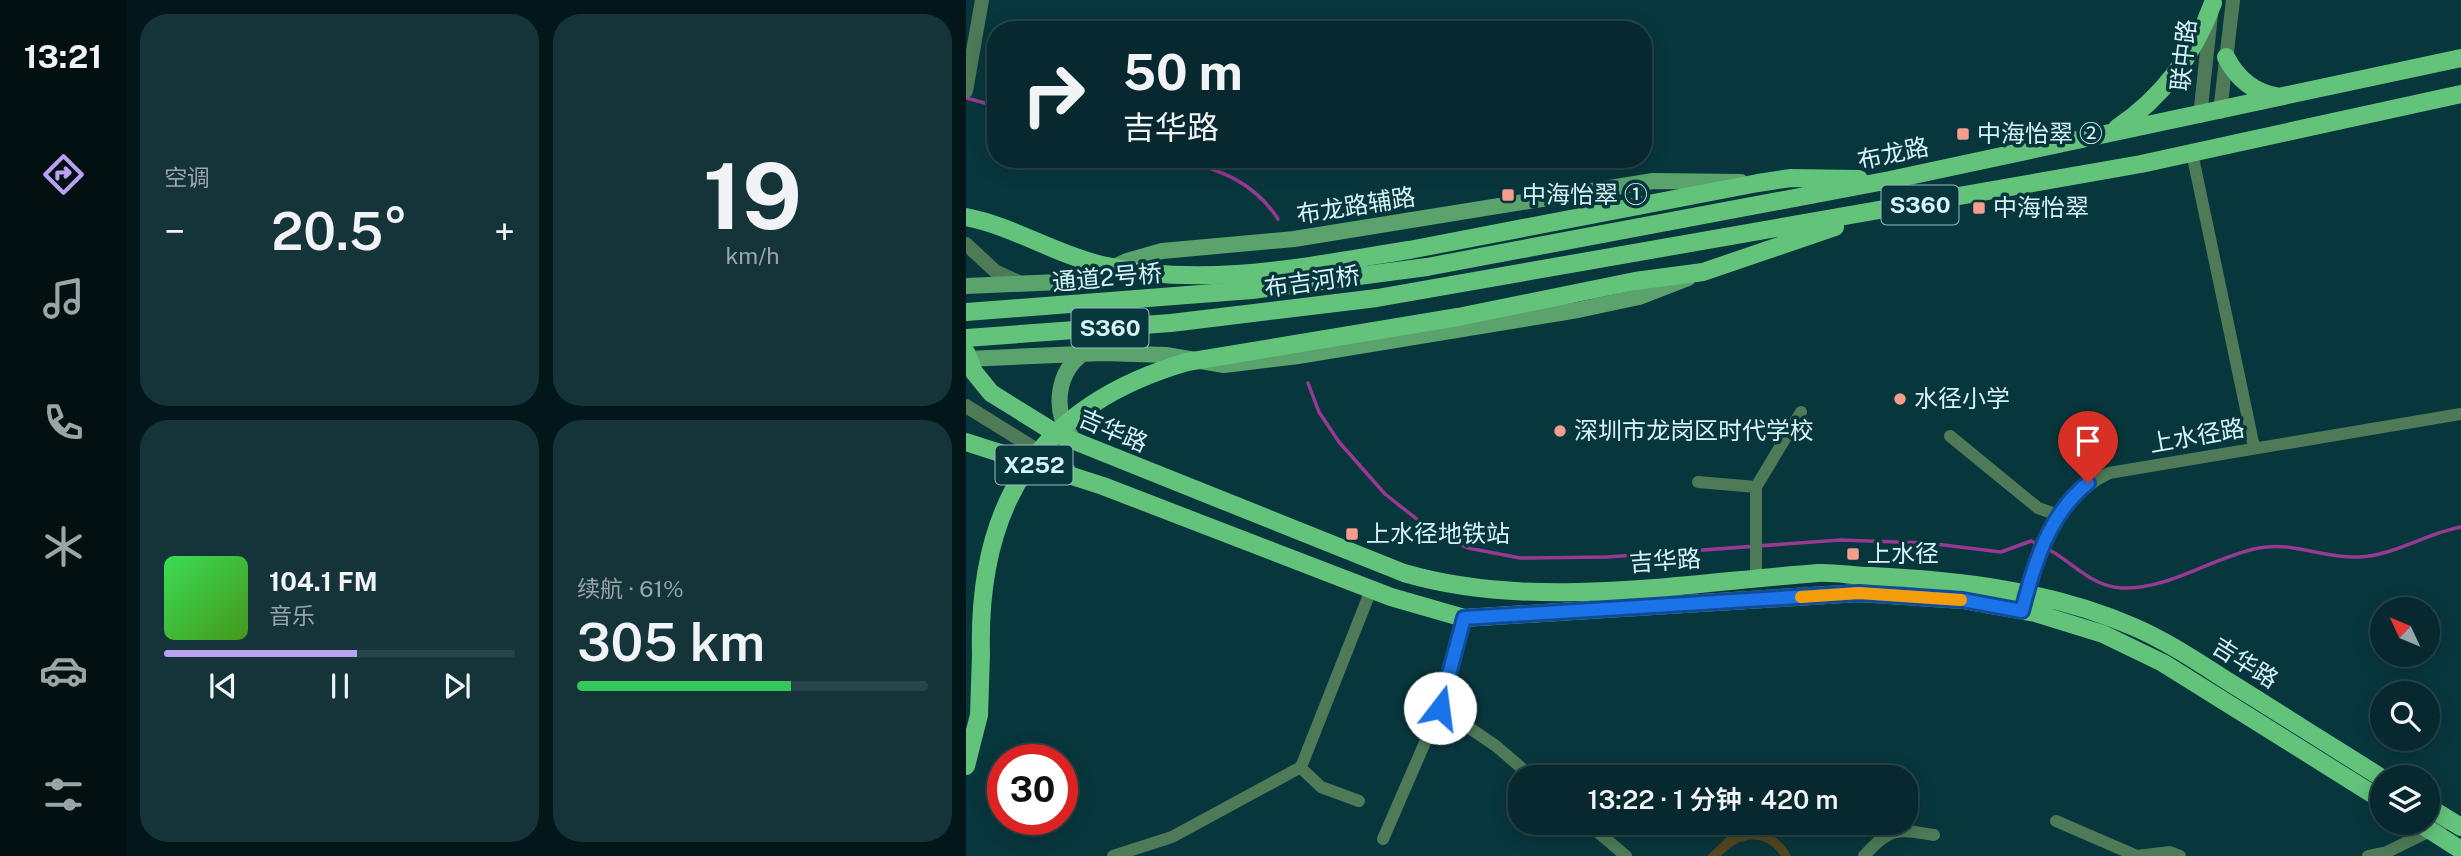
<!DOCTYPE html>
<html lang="zh">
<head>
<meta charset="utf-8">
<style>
  body { margin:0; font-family:"Public Sans","Noto Sans SC",sans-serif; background:#14343a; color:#f1f3f6; height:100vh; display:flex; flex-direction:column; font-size:26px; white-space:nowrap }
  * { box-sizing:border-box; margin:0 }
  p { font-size:23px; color:#98a6aa }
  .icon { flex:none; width:38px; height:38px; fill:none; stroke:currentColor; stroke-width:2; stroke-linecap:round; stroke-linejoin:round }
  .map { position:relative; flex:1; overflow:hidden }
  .details { display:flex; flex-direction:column; gap:14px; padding:14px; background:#031619; width:840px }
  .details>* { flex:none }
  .top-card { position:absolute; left:21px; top:21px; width:665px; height:147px; border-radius:28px; box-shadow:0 4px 18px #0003,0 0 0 2px #27444a; background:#06282e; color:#f1f3f6; overflow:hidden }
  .needle { width:46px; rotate:314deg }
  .fabs { position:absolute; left:1404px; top:597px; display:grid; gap:14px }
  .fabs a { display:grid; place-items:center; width:70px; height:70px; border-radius:50%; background:#06282e; box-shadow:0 4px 18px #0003,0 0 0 2px #27444a; font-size:35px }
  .speed { position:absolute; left:21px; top:744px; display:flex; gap:14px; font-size:35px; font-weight:700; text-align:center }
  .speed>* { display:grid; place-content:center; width:91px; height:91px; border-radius:50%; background:#06282e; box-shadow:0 4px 18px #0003,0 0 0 2px #27444a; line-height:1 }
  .speed .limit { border:10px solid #d22; background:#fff; color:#111 }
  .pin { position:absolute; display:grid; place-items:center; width:60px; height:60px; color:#fff; margin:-72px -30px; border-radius:50% 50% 50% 0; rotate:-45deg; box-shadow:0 0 7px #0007 }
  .pin .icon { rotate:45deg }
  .me { position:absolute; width:77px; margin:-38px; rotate:15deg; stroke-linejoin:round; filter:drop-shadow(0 0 5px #0008) }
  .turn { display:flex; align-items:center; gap:24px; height:147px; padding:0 21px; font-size:32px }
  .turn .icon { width:91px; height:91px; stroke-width:2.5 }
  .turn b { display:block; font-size:49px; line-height:60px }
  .big { font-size:52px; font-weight:600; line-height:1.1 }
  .details .tile { flex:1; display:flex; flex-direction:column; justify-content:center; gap:10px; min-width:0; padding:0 24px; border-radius:28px; background:#14343a }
  .details .dial { align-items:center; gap:0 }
  .dial b { font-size:91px; line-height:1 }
  .song { display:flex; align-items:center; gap:21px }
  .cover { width:84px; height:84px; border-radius:10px; background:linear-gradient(135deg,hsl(130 70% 55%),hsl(100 70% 35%)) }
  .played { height:7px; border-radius:4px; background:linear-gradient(90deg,#bca0f2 55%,#27444a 55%) }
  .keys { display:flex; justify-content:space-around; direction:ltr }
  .heat { display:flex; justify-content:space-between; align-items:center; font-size:38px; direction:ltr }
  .charge { height:10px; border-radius:5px; background:linear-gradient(90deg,#34c759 61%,#27444a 0) }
  .details .tiles { flex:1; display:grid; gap:14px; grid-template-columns:repeat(2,1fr) }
  .trip { position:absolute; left:542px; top:765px; width:410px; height:70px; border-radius:28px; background:#06282e; box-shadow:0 4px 18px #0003,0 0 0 2px #27444a; font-weight:600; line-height:70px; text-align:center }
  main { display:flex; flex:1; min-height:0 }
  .tab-bar { display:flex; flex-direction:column; width:126px; justify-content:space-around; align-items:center; background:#021012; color:#98a6aa }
  .tab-bar .icon { width:49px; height:49px }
  .tab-bar .current { color:#bca0f2 }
  .tab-bar b { font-size:32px; color:#f1f3f6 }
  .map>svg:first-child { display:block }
</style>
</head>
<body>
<main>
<nav class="tab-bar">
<b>13:21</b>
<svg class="icon current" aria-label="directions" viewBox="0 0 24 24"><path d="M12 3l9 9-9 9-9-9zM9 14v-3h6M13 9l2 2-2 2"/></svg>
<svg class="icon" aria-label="music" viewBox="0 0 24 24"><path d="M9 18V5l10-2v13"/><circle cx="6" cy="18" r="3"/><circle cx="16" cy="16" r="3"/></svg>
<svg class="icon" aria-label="phone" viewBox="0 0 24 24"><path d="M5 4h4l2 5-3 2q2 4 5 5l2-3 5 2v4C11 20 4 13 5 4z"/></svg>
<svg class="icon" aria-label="climate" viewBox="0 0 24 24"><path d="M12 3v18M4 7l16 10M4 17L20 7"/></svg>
<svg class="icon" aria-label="car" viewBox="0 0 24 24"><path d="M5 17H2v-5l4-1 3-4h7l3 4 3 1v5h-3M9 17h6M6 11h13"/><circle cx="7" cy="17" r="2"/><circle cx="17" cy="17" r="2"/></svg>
<svg class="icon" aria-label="filters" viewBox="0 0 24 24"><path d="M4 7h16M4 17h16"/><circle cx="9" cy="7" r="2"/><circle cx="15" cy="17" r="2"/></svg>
</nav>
<section class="details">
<div class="tiles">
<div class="tile"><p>空调</p>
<div class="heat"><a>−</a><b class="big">20.5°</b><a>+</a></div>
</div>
<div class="tile dial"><b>19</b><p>km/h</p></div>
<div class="tile">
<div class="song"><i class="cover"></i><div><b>104.1 FM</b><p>音乐</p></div></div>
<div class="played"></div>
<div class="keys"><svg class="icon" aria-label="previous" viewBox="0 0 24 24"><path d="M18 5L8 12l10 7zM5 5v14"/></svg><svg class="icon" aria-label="pause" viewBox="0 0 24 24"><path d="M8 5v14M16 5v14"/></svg><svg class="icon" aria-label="next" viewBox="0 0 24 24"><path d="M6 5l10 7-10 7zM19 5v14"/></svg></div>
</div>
<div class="tile"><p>续航 · 61%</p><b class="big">305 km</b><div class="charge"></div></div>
</div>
</section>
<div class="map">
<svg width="1495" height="856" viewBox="0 0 1495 856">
  <rect width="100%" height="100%" fill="#08363d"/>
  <path fill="#54461e" d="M781,829C801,830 816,838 825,856H815C798,831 772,837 755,856H741L762,836Z"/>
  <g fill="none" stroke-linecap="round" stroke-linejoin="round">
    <path stroke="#973a91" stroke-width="3.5" d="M0,98L30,106
      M215,159C256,171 288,182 312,219
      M342,383L353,412L373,442L419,494L471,535L502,548L554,558L641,557L874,540L961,543L1035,552L1065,541L1073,545
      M1080,548C1106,561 1124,586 1155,588C1203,590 1246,557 1293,548C1327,541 1358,559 1393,557C1427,556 1461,533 1495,527"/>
    <path stroke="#4e7a57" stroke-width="12" d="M1226,153L1288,447
      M984,436L1072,508L1092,515
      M732,482L790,487
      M790,579V487L835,412
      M1058,602C1072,547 1090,499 1143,473L1495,414
      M474,708L530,746L566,777
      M334,767L355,787L393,801
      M1090,821L1171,856L1204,852L1214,856
      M620,822L660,856
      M417,839L474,708L498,618
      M147,856L206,837L335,767L405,590
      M898,856C924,827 931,829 968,835
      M1402,856L1421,852L1484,821"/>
    <path stroke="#4e7a57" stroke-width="14" d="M0,91L16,0
      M1254,112L1267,0
      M1234,116L1245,15
      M0,244L29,271L55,283
      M0,406L103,470"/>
    <path stroke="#5ba36c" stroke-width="16" d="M0,286L118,281L161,261L196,251L328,239L687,181L775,182
      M0,359L137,353L200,355L258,365L332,356L612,310L673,297L722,278
      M105,436C86,410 91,371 118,353"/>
    <path stroke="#63c37b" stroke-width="18" d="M1260,57C1271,79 1289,93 1313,97
      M1151,128C1197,97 1228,55 1247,3
      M443,250L792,183L825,178L893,179
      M0,312L286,290L461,267L924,180L1495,58
      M492,317L669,281L737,272L869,227
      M0,338L205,323L411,298L1175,164L1495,94
      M0,352L8,372L25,393L91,434L438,573C567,611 719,583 852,573C869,572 888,576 905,576C994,580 1085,591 1168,627C1203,642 1236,665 1268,685C1317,716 1367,747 1416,778
      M0,442L137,486L425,597L498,618L893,593L997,600L1069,613L1137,634L1197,663L1416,800
      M0,766L13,715L15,654
      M1461,806L1495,827
      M1451,822L1495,850"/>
    <path stroke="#63c37b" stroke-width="18" d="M0,217C47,226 88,254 136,265C237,289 342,266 443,250
      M15,654C11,503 73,405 221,362L492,317"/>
  </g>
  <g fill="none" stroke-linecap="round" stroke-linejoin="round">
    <g stroke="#114b97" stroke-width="18">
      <path id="route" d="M474,708L498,618L893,593L997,600L1056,611C1068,564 1083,514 1122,483"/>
    </g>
    <use href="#route" stroke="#1a73e8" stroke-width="12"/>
    <path stroke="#f59e0b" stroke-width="12" d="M835,597L893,593L995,600"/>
  </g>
  <g fill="#f59d8e" stroke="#08363d" stroke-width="2.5">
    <rect x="990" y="127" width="14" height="14" rx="3.5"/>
    <rect x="535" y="188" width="14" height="14" rx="3.5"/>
    <rect x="1006" y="201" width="14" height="14" rx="3.5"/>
    <circle cx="934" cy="399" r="7"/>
    <circle cx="594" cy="431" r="7"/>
    <rect x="379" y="527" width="14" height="14" rx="3.5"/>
    <rect x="880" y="547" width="14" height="14" rx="3.5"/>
  </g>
  <g text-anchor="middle" stroke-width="7" stroke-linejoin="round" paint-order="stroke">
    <g fill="#08363d" stroke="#99bac0" stroke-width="2">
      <rect x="915.5" y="185.5" width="77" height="39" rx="5"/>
      <rect x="105.5" y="308.5" width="77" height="39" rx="5"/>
      <rect x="29.5" y="445.5" width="77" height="39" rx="5"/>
    </g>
    <g font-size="23" font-weight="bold" fill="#d7f3f8">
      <text x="954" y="213">S360</text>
      <text x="144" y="336">S360</text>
      <text x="68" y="473">X252</text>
    </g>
    <g font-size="24" fill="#d7f3f8" stroke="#08363d">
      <text transform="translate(1218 55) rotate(-84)" y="8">联中路</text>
      <text transform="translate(927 154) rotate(-12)" y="8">布龙路</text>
      <text transform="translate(390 206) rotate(-9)" y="8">布龙路辅路</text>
      <text transform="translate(141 278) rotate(-5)" y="8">通道2号桥</text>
      <text transform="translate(346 282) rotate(-8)" y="8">布吉河桥</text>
      <text transform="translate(147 431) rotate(23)" y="8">吉华路</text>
      <text transform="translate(1231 436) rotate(-10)" y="8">上水径路</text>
      <text transform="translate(699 561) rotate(-4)" y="8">吉华路</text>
      <text transform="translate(1279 663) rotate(32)" y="8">吉华路</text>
    </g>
    <g font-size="24" fill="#d7f3f8" stroke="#08363d" text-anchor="start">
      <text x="1011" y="142">中海怡翠 ②</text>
      <text x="556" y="203">中海怡翠 ①</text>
      <text x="1027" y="216">中海怡翠</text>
      <text x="948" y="407">水径小学</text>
      <text x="608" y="439">深圳市龙岗区时代学校</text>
      <text x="400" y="542">上水径地铁站</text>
      <text x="901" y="562">上水径</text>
    </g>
  </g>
</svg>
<div class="fabs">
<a><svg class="needle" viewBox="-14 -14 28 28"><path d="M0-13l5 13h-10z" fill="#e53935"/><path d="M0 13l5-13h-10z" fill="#98a6aa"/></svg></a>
<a><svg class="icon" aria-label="search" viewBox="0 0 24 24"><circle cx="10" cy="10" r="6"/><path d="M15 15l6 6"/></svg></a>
<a><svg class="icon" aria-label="layers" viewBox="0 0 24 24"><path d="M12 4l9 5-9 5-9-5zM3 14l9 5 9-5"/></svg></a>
</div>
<div class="speed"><div class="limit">30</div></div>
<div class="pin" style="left:1122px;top:483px;background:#d93025"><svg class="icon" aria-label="arrive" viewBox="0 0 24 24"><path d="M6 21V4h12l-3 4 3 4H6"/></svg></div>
<svg class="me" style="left:474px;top:708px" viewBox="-20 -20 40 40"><circle r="19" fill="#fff"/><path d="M0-13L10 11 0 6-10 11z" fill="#1a73e8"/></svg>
<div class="trip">13:22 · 1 分钟 · 420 m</div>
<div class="top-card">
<div class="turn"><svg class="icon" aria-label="right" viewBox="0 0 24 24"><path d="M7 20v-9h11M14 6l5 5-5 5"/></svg><div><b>50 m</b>吉华路</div></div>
</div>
</div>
</main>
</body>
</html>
